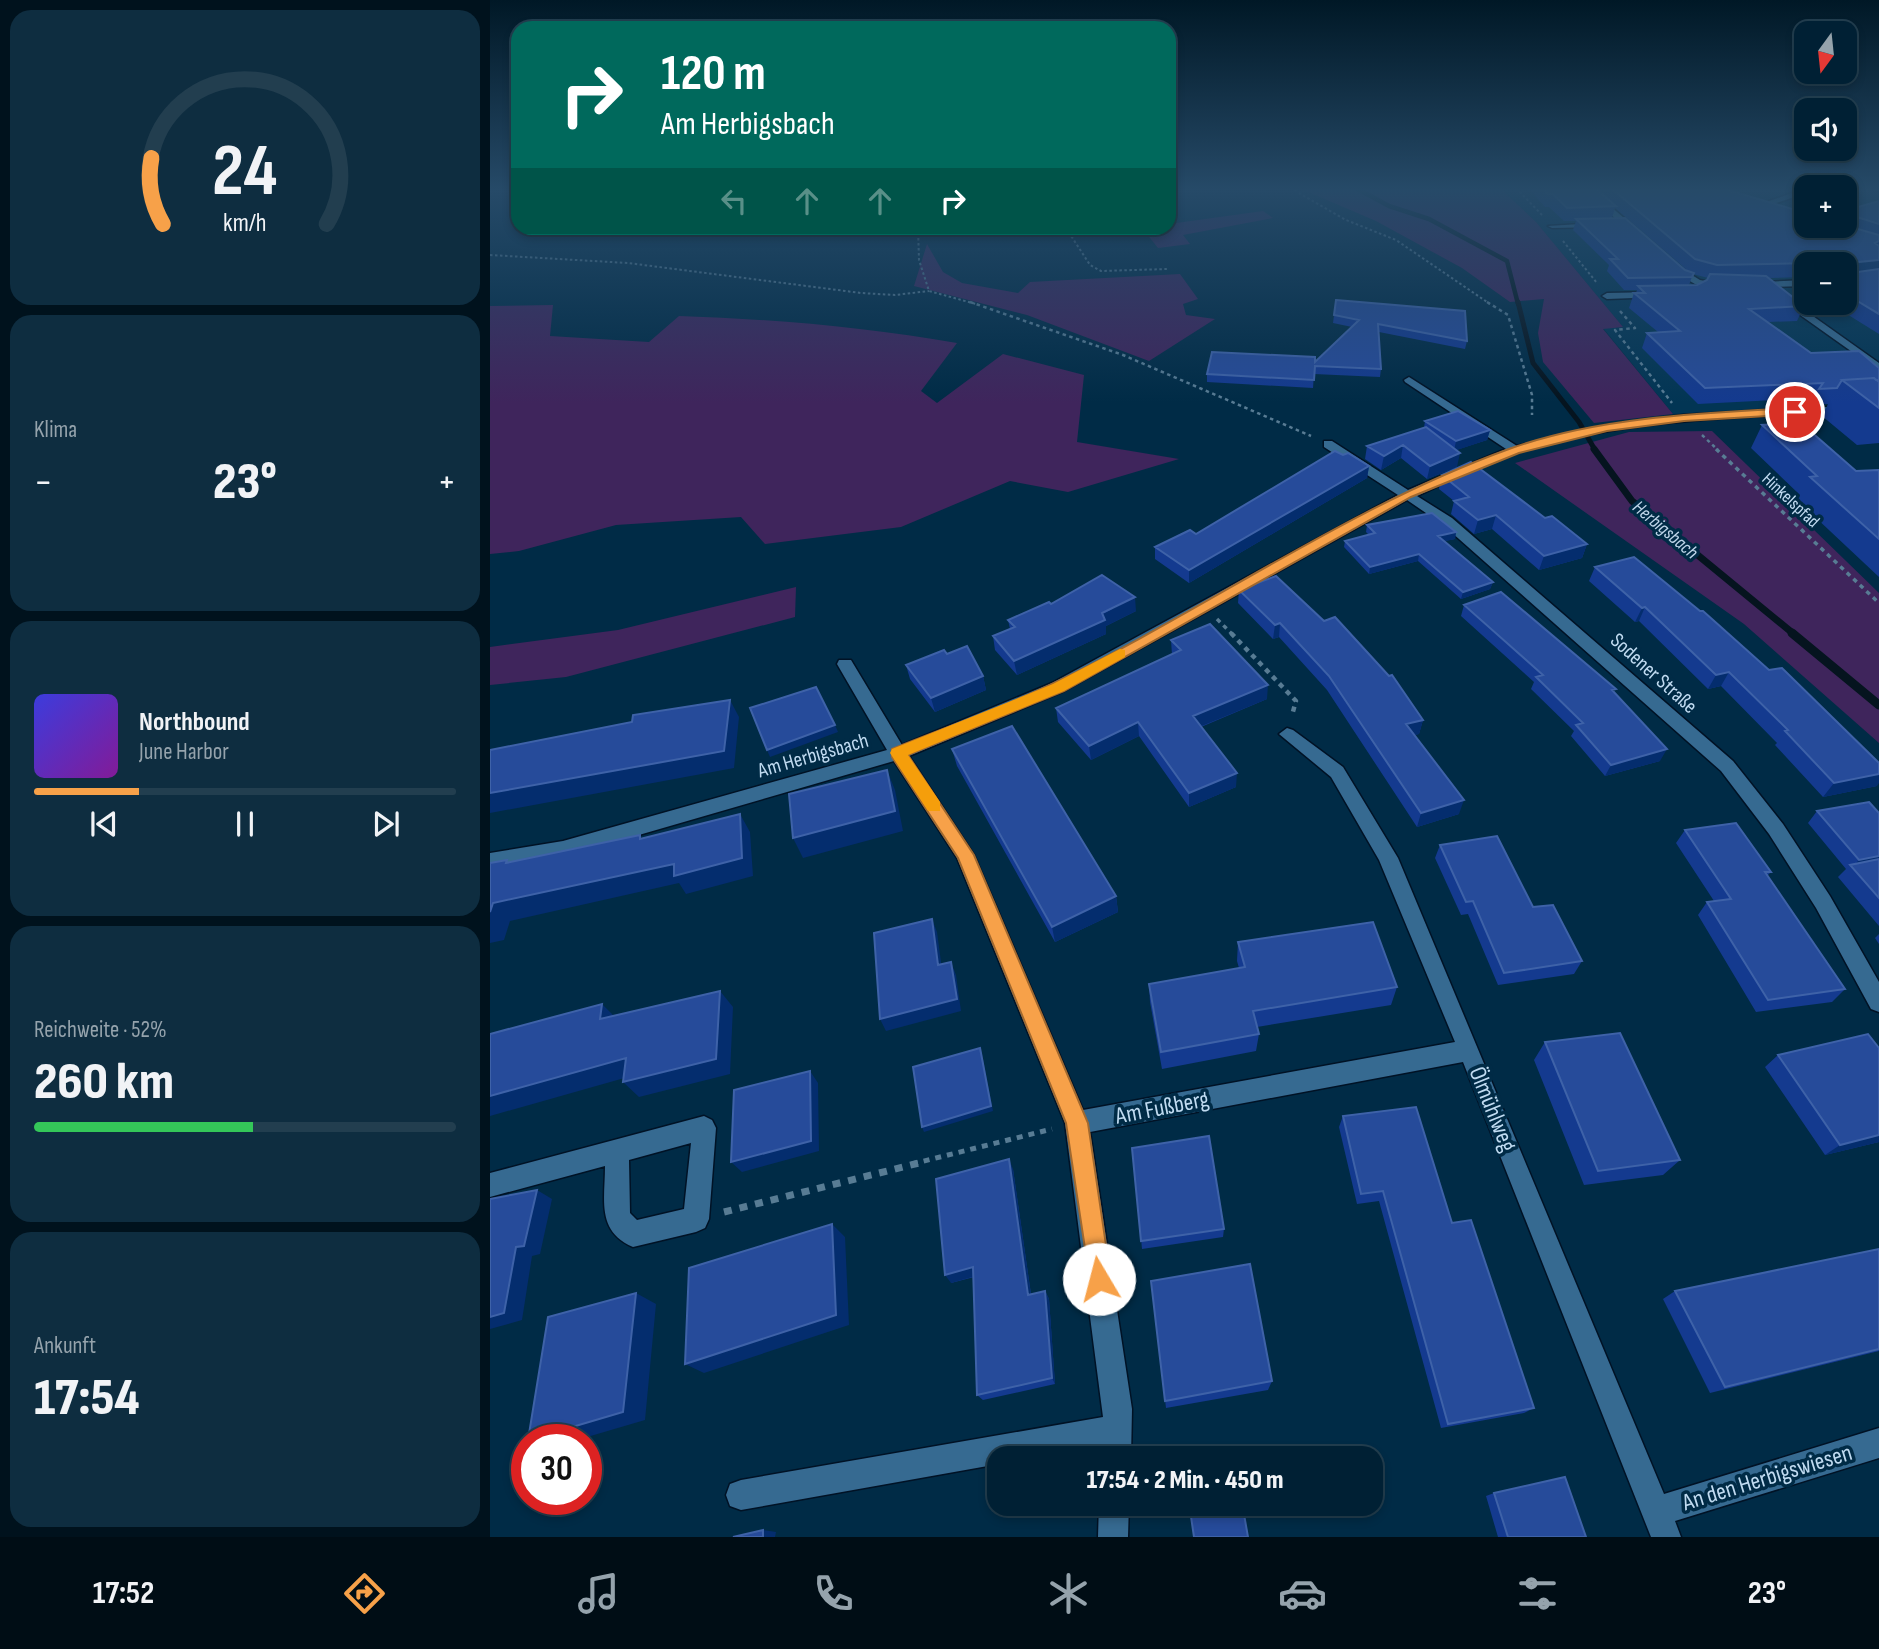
<!DOCTYPE html>
<html lang="de">
<head>
<meta charset="utf-8">
<style>
  body { margin:0; font-family:"Sofia Sans Condensed",sans-serif; background:#0e2d40; color:#f1f3f6; height:100vh; display:flex; flex-direction:column; font-size:26px; white-space:nowrap }
  * { box-sizing:border-box; margin:0 }
  p { font-size:23px; color:#95a3ac }
  .icon { flex:none; width:38px; height:38px; fill:none; stroke:currentColor; stroke-width:2; stroke-linecap:round; stroke-linejoin:round }
  .map { position:relative; flex:1; overflow:hidden }
  .details { display:flex; flex-direction:column; gap:10px; padding:10px; background:#00121d; width:490px }
  .details>* { flex:none }
  .banner { position:absolute; left:21px; top:21px; width:665px; height:214px; border-radius:21px; box-shadow:0 4px 10px #0003,0 0 0 2px #223e4f; background:#00695c; color:#fff; overflow:hidden }
  .needle { width:46px; rotate:195deg }
  .fabs { position:absolute; left:1304px; top:21px; display:grid; gap:14px }
  .fabs a { display:grid; place-items:center; width:63px; height:63px; border-radius:14px; background:#002034; box-shadow:0 4px 10px #0003,0 0 0 2px #223e4f; font-size:35px }
  .speed { position:absolute; left:21px; top:1424px; display:flex; gap:14px; font-size:35px; font-weight:700; text-align:center }
  .speed>* { display:grid; place-content:center; width:91px; height:91px; border-radius:50%; background:#002034; box-shadow:0 4px 10px #0003,0 0 0 2px #223e4f; line-height:1 }
  .speed .limit { border:10px solid #d22; background:#fff; color:#111 }
  .pin { position:absolute; display:grid; place-items:center; width:60px; height:60px; color:#fff; margin:-30px; border:4px solid #fff; border-radius:50%; box-shadow:0 2px 7px #0007 }
  .me { position:absolute; width:77px; margin:-38px; rotate:352deg; stroke-linejoin:round; filter:drop-shadow(0 0 5px #0008) }
  .turn { display:flex; align-items:center; gap:24px; height:147px; padding:0 35px; font-size:32px }
  .turn .icon { width:91px; height:91px; stroke-width:2.5 }
  .turn b { display:block; font-size:49px; line-height:60px }
  .lanes { display:flex; align-items:center; height:66px; padding:0 35px; background:#0003; justify-content:center; gap:35px; direction:ltr }
  .lanes .off { opacity:.35 }
  .big { font-size:52px; font-weight:800; line-height:1.1 }
  .details .tile { flex:1; display:flex; flex-direction:column; justify-content:center; gap:10px; min-width:0; padding:0 24px; border-radius:21px; background:#0e2d40 }
  .details .dial { align-items:center; gap:0 }
  .dial svg { height:182px; overflow:visible; fill:none; stroke:#223e4f; stroke-width:7; stroke-linecap:round; text-anchor:middle }
  .dial text { fill:#f1f3f6; stroke:none }
  .song { display:flex; align-items:center; gap:21px }
  .cover { width:84px; height:84px; border-radius:10px; background:linear-gradient(135deg,hsl(240 70% 55%),hsl(290 70% 35%)) }
  .played { height:7px; border-radius:4px; background:linear-gradient(90deg,#f7a149 25%,#223e4f 25%) }
  .keys { display:flex; justify-content:space-around; direction:ltr }
  .heat { display:flex; justify-content:space-between; align-items:center; font-size:38px; direction:ltr }
  .charge { height:10px; border-radius:5px; background:linear-gradient(90deg,#34c759 52%,#223e4f 0) }
  .trip { position:absolute; left:497px; top:1446px; width:396px; height:70px; border-radius:21px; background:#002034; box-shadow:0 4px 10px #0003,0 0 0 2px #223e4f; font-weight:800; line-height:70px; text-align:center }
  .tabs { display:flex; height:112px; justify-content:space-around; align-items:center; background:#000d15; color:#95a3ac }
  .tabs .icon { width:49px; height:49px }
  .tabs .current { color:#f7a149 }
  .tabs b { font-size:32px; color:#f1f3f6 }
  main { display:flex; flex:1; min-height:0 }
  .map>svg:first-child { display:block }
</style>
</head>
<body>
<main>
<section class="details">
<div class="tile dial"><svg viewBox="0 0 100 80">
<path d="M14 69A42 42 0 1 1 86 69"/>
<path d="M14 69A42 42 0 0 1 9 40" stroke="#f7a149"/>
<text x="50" y="56" font-size="32" font-weight="700">24</text>
<text x="50" y="72" font-size="11">km/h</text>
</svg></div>
<div class="tile"><p>Klima</p>
<div class="heat"><a>−</a><b class="big">23°</b><a>+</a></div>
</div>
<div class="tile">
<div class="song"><i class="cover"></i><div><b>Northbound</b><p>June Harbor</p></div></div>
<div class="played"></div>
<div class="keys"><svg class="icon" aria-label="previous" viewBox="0 0 24 24"><path d="M18 5L8 12l10 7zM5 5v14"/></svg><svg class="icon" aria-label="pause" viewBox="0 0 24 24"><path d="M8 5v14M16 5v14"/></svg><svg class="icon" aria-label="next" viewBox="0 0 24 24"><path d="M6 5l10 7-10 7zM19 5v14"/></svg></div>
</div>
<div class="tile"><p>Reichweite · 52%</p><b class="big">260 km</b><div class="charge"></div></div>
<div class="tile"><p>Ankunft</p><b class="big">17:54</b></div>
</section>
<div class="map">
<svg width="1389" height="1537" viewBox="0 0 1389 1537">
  <rect width="100%" height="100%" fill="#002b46"/>
  <path fill="#023554" fill-rule="evenodd" d="M1010,188H1316V226H1354L1355,188L1389,192V401L1183,414L1113,328L1132,326L1046,222ZM1316,264H1354V303H1316Z"/>
  <path fill="#3f255c" d="M809,188H1010L1046,222L1133,327L1113,329L1183,414L1104,423L1053,362L1048,333L1054,299L1020,302L972,268L886,221Z
    M773,211L783,218L693,235L700,244L668,248L652,228H679V224Z
    M437,244L453,272L472,283L528,293L540,282L690,274L708,299L693,304L696,315L725,319L659,361L537,315L424,286Z
    M63,305L60,336L159,342L189,316C282,319 375,327 467,343L431,391L447,403L513,354L594,375L587,442L689,459L578,492L520,481L411,527L275,544L251,517L126,525L29,551L0,554V306Z
    M1222,431L1389,593V743L1254,624L1025,463L1139,432Z
    M306,587L305,617L76,677L0,685V647L128,630Z"/>
  <g fill="none" stroke-linecap="round" stroke-linejoin="round">
    <path stroke="#05141f" stroke-width="4.5" d="M866,188L899,206L939,219L1017,261L1028,304"/>
    <path stroke="#05141f" stroke-width="5" d="M1028,302L1043,363L1089,422L1105,450"/>
    <path stroke="#05141f" stroke-width="7" d="M1104,449L1142,501L1305,635"/>
    <path stroke="#05141f" stroke-width="9" d="M1302,633L1389,705"/>
    <g stroke="#001225" stroke-width="3">
      <path id="minor" d="M1092,188H1099L1148,230V234H1142Z
        M1316,188V193L1272,208L1265,206Z
        M1379,188H1389V191L1380,190Z
        M1107,223L1110,227L1062,228L1058,226Z
        M1181,266H1187L1210,280L1240,286L1235,289L1205,284L1181,270Z
        M1316,280V286L1282,287L1389,363V371L1268,285L1273,282Z
        M1167,292L1172,295L1170,297L1117,299L1112,296L1117,293Z
        M919,377L1027,446L1117,425L1194,415L1389,404V410C1269,417 1145,416 1030,452C995,463 960,481 927,496L962,518L1243,761L1293,824L1340,896L1389,982V1012L1381,1009L1326,908L1279,834L1231,771L952,524L917,500L574,691L419,756L484,855L593,1110L965,1042L889,860L841,777L789,734L797,728L803,730L853,767L908,858L1174,1494L1389,1428V1458L1185,1521L1191,1537H1161L973,1062L600,1132L642,1409L641,1458H611L612,1446L546,1458H509V1464L251,1510L240,1506L236,1495L240,1484L251,1480L613,1417L575,1123L467,858L404,761L73,857L0,869V853L73,841L397,750L347,664L349,660H361L412,745L562,683L908,495L834,447V441H842L918,490L1016,449L915,382L914,380Z
        M214,1116L222,1120L226,1128L219,1219L215,1228L206,1232L143,1247C106,1231 115,1200 115,1166L0,1197V1173ZM201,1143L194,1209L147,1220L140,1213L139,1160Z
        M609,1503H639L638,1537H608Z"/>
    </g>
    <path stroke="#587c94" stroke-width="2" stroke-dasharray="2.5 2.5" stroke-linecap="butt" d="M800,188L856,220L906,240L1000,304
      M1026,188L1052,215
      M428,228L429,260L439,291L486,304
      M576,228L600,265L611,271L677,269
      M1073,241L1107,283
      M0,255L138,263L371,293L405,295L439,291"/>
    <path stroke="#587c94" stroke-width="2.5" stroke-dasharray="3.5 3.5" stroke-linecap="butt" d="M480,302L633,355L821,436
      M997,302L1018,315L1042,395V415
      M1130,311L1145,328L1125,330L1182,403
      M1212,435L1228,450"/>
    <path stroke="#587c94" stroke-width="3.5" stroke-dasharray="4.5 4.5" stroke-linecap="butt" d="M1226,449L1389,603
      M727,619L743,635"/>
    <path stroke="#587c94" stroke-width="4.5" stroke-dasharray="5 5" stroke-linecap="butt" d="M741,633L806,701L802,715"/>
    <path stroke="#587c94" stroke-width="5" stroke-dasharray="6 6" stroke-linecap="butt" d="M422,1164L562,1129"/>
    <path stroke="#587c94" stroke-width="7" stroke-dasharray="8 8" stroke-linecap="butt" d="M234,1212L429,1163"/>
    <use href="#minor" fill="#366a91" fill-rule="evenodd"/>
  </g>
  <path fill="#143a8f" fill-rule="evenodd" d="M1038,188H1231L1354,226V211L1389,201V334L1339,303H1354V264H1316V277L1279,278L1314,306L1307,321L1278,322L1321,353L1389,368V443L1367,445L1332,416L1338,404L1320,405L1324,398L1208,404L1152,348L1157,333L1168,332L1139,308L1144,293H1146L1147,290H1134L1117,271L1119,265L1083,230L1086,221H1074L1059,207H1055ZM1125,208L1197,270L1122,218ZM1203,274L1218,278L1217,280L1207,285H1199Z
    M846,300L977,341L975,349L889,332L891,369L890,377L824,374L823,388L717,382V374L825,362L862,327L843,323Z
    M935,421L1000,430L997,440L966,450L967,467L937,479L911,458L891,470L875,459L877,446L934,428Z
    M1272,425L1366,471L1389,470V577L1307,500L1310,495L1261,448Z
    M879,466L877,478L699,583L665,559V547L706,534Z
    M952,475L1055,518L1097,544L1092,558L1049,570L1002,529L984,534L961,514L964,501L949,489Z
    M877,525L966,532L965,539L954,541L1003,582L1000,589L971,599L928,561L879,574L854,547L855,541L879,535L876,532Z
    M1105,567L1387,786L1333,797L1285,745L1287,743L1231,686L1218,689L1149,621L1145,622L1099,581Z
    M749,590L933,720L929,734L924,735L969,814L927,827L837,690L789,637L783,639L748,603Z
    M561,604L646,611L616,626V634L527,675L505,650L503,636L520,629L518,620Z
    M974,605L1124,693L1170,761L1115,776L1081,736L1084,731L1041,689L1044,682L971,616Z
    M681,640L777,699L711,727L746,787L699,807L649,736L601,760L568,722L566,708L682,655Z
    M457,654L493,676L496,690L445,712L420,679L416,665Z
    M462,749L626,896L628,912L565,942L467,766Z
    M1327,811L1389,813V926L1348,877L1356,869L1318,823Z
    M1195,830L1281,872L1277,876L1355,989L1342,1002L1266,1012L1208,915L1217,902L1224,901L1186,843Z
    M950,845L1043,907L1092,961L1084,974L1008,985L978,914L971,915L945,858Z
    M1389,934V944L1385,938Z
    M748,942L907,987L901,1005L767,1027L769,1034L766,1051L672,1069L660,1002L659,984L749,968L747,961Z
    M1055,1042L1190,1160L1173,1175L1094,1185L1044,1060Z
    M1288,1055L1389,1142L1335,1155L1275,1067Z
    M853,1116L962,1223L1044,1408L1034,1413L951,1428L889,1201L867,1204L849,1127Z
    M642,1148L734,1229L733,1237L652,1249Z
    M523,1169L541,1294L555,1291L559,1299L565,1384L493,1400L487,1395L484,1277L461,1283Z
    M1389,1249V1351L1220,1393L1173,1299L1185,1291Z
    M661,1281L782,1381L778,1390L676,1408Z
    M1004,1493L1096,1537H1008L996,1496Z"/>
  <path fill="#042d6e" d="M1389,260V273L1354,277L1359,263Z
    M1000,430L997,440L964,451L966,441Z
    M913,445L911,458L891,470L894,456Z
    M970,453L967,467L937,479L940,466Z
    M879,466L877,478L699,583V570Z
    M1006,515L1002,529L984,534L988,520Z
    M966,532L965,539L947,543L948,536Z
    M1097,544L1092,558L1049,570L1054,556Z
    M929,554L928,561L879,574L880,567Z
    M1003,582L1000,589L971,599L973,592Z
    M645,597L646,611L616,626V634L527,675L524,661Z
    M1155,607L1149,621L1145,622L1152,608Z
    M790,623L789,637L783,639L785,625Z
    M1239,672L1231,686L1218,689L1226,675Z
    M493,676L496,690L445,712L441,698Z
    M778,685L777,699L702,730L703,716Z
    M240,700L249,717L244,768L0,813V793Z
    M933,720L929,734L912,738L916,724Z
    M648,722L649,736L601,760L599,746Z
    M345,725L348,732L280,757L277,750Z
    M1177,749L1170,761L1115,776L1121,765Z
    M397,770L405,790L413,831L313,858L303,838Z
    M747,773L746,787L699,807V793Z
    M1389,774V783L1387,786L1333,797L1344,783Z
    M974,800L969,814L927,827L931,813Z
    M250,814L260,832L263,876L196,894L189,883L20,921L14,940L0,943V912L3,903Z
    M1389,856V866L1362,867L1369,860Z
    M626,896L628,912L565,942L562,927Z
    M442,919L447,932L453,977L448,965Z
    M461,962L466,975L471,1011L396,1031L390,1019Z
    M230,991L243,1007L240,1074L149,1097L133,1082Z
    M112,1004L128,1020L110,1019Z
    M490,1048L492,1054L503,1111L434,1132L432,1127Z
    M136,1058L152,1073L0,1116V1096Z
    M320,1071L328,1083L329,1151L252,1172L241,1162Z
    M1389,1135V1142L1335,1155L1350,1145Z
    M519,1159L523,1169L542,1302L538,1295Z
    M47,1190L62,1199L50,1254L42,1256L32,1320L0,1329V1317Z
    M342,1224L355,1237L359,1325L214,1373L195,1364Z
    M483,1267L489,1275L461,1283L455,1275Z
    M555,1291L559,1299L565,1384L562,1378Z
    M146,1293L166,1304L155,1420L87,1440H39Z
    M273,1530L286,1532L285,1537H273Z"/>
  <path fill="#264b9a" stroke="#3e62a8" stroke-width="2" d="M1052,188H1105L1126,206L1077,208L1063,194H1058Z
    M1121,188H1231L1316,213V226H1354V225L1389,235V241L1385,243L1389,246V260L1359,263L1361,273L1389,269V314L1354,293V264H1324L1323,263L1227,265L1205,259Z
    M1389,201V224L1354,213V211Z
    M1135,218L1195,270L1204,273L1202,277L1138,278L1120,259H1128L1086,219Z
    M1220,274L1276,276L1314,306L1259,309L1321,353L1369,351L1389,368V380H1386L1384,378L1352,380L1347,388L1329,389L1333,383L1215,388L1157,333L1190,331L1144,293H1155L1148,286L1207,285L1217,280Z
    M846,300L975,311L977,341L888,324L891,369L825,366L824,380L717,374L722,352L825,357V362L869,320L844,315Z
    M1384,378L1389,382V408L1352,380Z
    M968,411L1000,430L966,441L935,421Z
    M1311,423L1366,471L1389,470V539L1320,477L1327,476L1272,425Z
    M936,427L970,453L940,466L913,445L894,456L877,446Z
    M845,451L853,455L858,453L879,466L699,570L665,547L700,530L706,534Z
    M981,462L1055,518L1062,516L1097,544L1054,556L1006,515L988,520L964,501L979,497L952,475Z
    M942,513L966,532L948,536L1003,582L973,592L929,554L880,567L855,541L885,533L877,525Z
    M1144,557L1210,611H1213L1279,670L1292,668L1389,763V774L1344,783L1295,731L1298,730L1239,672L1226,675L1155,607L1152,608L1105,567Z
    M612,575L645,597L612,613L615,620L524,661L503,636L525,627L518,620L559,602L561,604Z
    M786,576L834,621L845,617L899,676L902,675L933,720L916,724L974,800L931,813L839,676L790,623L785,625L749,590Z
    M1011,592L1126,689L1122,690L1177,749L1121,765L1086,725L1093,723L1046,677L1053,675L974,605Z
    M720,624L778,685L703,716L747,773L699,793L648,722L599,746L566,708L691,650L681,640Z
    M477,646L493,676L441,698L416,665L454,650L457,654Z
    M326,687L345,725L277,750L260,708Z
    M240,700L234,751L0,793V750L142,722L143,715Z
    M522,726L626,896L562,927L462,749Z
    M397,770L405,811L303,838L299,794Z
    M1379,802L1389,813V856L1369,860L1327,811Z
    M250,814L252,858L184,876V864L3,903L0,912V863L17,860L16,863L150,835V839Z
    M1246,823L1281,872H1275L1355,989L1278,1000L1217,902L1241,899L1195,830Z
    M1007,836L1043,907L1063,905L1092,961L1014,973L983,901L976,902L950,845Z
    M1389,859V898L1360,865Z
    M442,919L448,965L461,962L467,999L390,1019L384,933Z
    M883,922L907,987L763,1011L769,1034L671,1052L659,984L755,967L748,942Z
    M230,991L226,1059L133,1082L136,1058L0,1096V1034L112,1004L110,1019Z
    M1130,1033L1190,1160L1108,1171L1055,1042Z
    M1378,1034L1389,1048V1135L1350,1145L1288,1055Z
    M490,1048L501,1106L432,1127L423,1067Z
    M320,1071L321,1141L241,1162L244,1090Z
    M926,1107L962,1223L981,1220L1044,1408L958,1424L893,1191L871,1194L853,1116Z
    M719,1136L734,1229L651,1241L642,1148Z
    M519,1159L538,1295L555,1291L562,1378L487,1395L483,1267L455,1275L446,1179Z
    M47,1190L34,1246L26,1247L14,1313L0,1317V1199Z
    M342,1224L346,1315L195,1364L199,1268Z
    M1389,1249V1349L1235,1387L1185,1291Z
    M760,1264L782,1381L675,1401L661,1281Z
    M146,1293L133,1412L38,1440L58,1317Z
    M1075,1477L1096,1537H1018L1004,1493Z
    M699,1503H752L758,1537H704Z
    M273,1530V1537H243Z"/>
  <linearGradient id="sky" x2="0" y2="1"><stop stop-color="#001826"/><stop offset="0.47" stop-color="#264a68"/><stop offset="1" stop-color="#264a68" stop-opacity="0"/></linearGradient>
  <rect width="1389" height="403" fill="url(#sky)"/>
  <path fill="#f7a149" stroke="#a1692f" stroke-width="2" d="M1305,408L1310,412L1309,414L1194,421L1117,431L1029,453L921,497L574,691L418,755L484,855L598,1123L621,1279L618,1288L609,1291L601,1288L576,1123L468,858L402,757V749C456,727 512,708 564,683C717,609 858,507 1019,449C1108,417 1212,413 1305,408Z"/>
  <path fill="#f59e0b" d="M630,649L635,650V657L574,691L418,755L450,802V811H438L400,753L402,749L563,684Z"/>
  <g text-anchor="middle" stroke-width="7" stroke-linejoin="round" paint-order="stroke">
    <g font-size="18" fill="#c0dbf1" stroke="#002b46">
      <text transform="translate(1301 500) rotate(43)" y="6">Hinkelspfad</text>
    </g>
    <g font-size="19" font-style="italic" fill="#bfd6ea" stroke="#002b46">
      <text transform="translate(1176 529) rotate(40)" y="7">Herbigsbach</text>
    </g>
    <g font-size="21" fill="#c0dbf1" stroke="#002b46">
      <text transform="translate(1164 673) rotate(42)" y="7">Sodener Straße</text>
      <text transform="translate(323 755) rotate(-16)" y="7">Am Herbigsbach</text>
    </g>
    <g font-size="24" fill="#c0dbf1" stroke="#002b46">
      <text transform="translate(672 1107) rotate(-11)" y="8">Am Fußberg</text>
      <text transform="translate(1003 1109) rotate(68)" y="8">Ölmühlweg</text>
      <text transform="translate(1277 1477) rotate(-17)" y="8">An den Herbigswiesen</text>
    </g>
  </g>
</svg>
<div class="fabs">
<a><svg class="needle" viewBox="-14 -14 28 28"><path d="M0-13l5 13h-10z" fill="#e53935"/><path d="M0 13l5-13h-10z" fill="#95a3ac"/></svg></a>
<a><svg class="icon" aria-label="sound" viewBox="0 0 24 24"><path d="M4 9h4l5-4v14l-5-4H4zM17 9q2 3 0 6"/></svg></a>
<a>+</a>
<a>−</a>
</div>
<div class="speed"><div class="limit">30</div></div>
<div class="pin" style="left:1305px;top:412px;background:#d93025"><svg class="icon" aria-label="arrive" viewBox="0 0 24 24"><path d="M6 21V4h12l-3 4 3 4H6"/></svg></div>
<svg class="me" style="left:609px;top:1279px" viewBox="-20 -20 40 40"><circle r="19" fill="#fff"/><path d="M0-13L10 11 0 6-10 11z" fill="#f7a149"/></svg>
<div class="trip">17:54 · 2 Min. · 450 m</div>
<div class="banner">
<div class="turn"><svg class="icon" aria-label="right" viewBox="0 0 24 24"><path d="M7 20v-9h11M14 6l5 5-5 5"/></svg><div><b>120 m</b>Am Herbigsbach</div></div>
<div class="lanes"><svg class="icon off" aria-label="left" viewBox="0 0 24 24"><path d="M17 20v-9H6M10 6l-5 5 5 5"/></svg><svg class="icon off" aria-label="ahead" viewBox="0 0 24 24"><path d="M12 20V5M6 11l6-6 6 6"/></svg><svg class="icon off" aria-label="ahead" viewBox="0 0 24 24"><path d="M12 20V5M6 11l6-6 6 6"/></svg><svg class="icon" aria-label="right" viewBox="0 0 24 24"><path d="M7 20v-9h11M14 6l5 5-5 5"/></svg></div>
</div>
</div>
</main>
<nav class="tabs">
<b>17:52</b>
<svg class="icon current" aria-label="directions" viewBox="0 0 24 24"><path d="M12 3l9 9-9 9-9-9zM9 14v-3h6M13 9l2 2-2 2"/></svg>
<svg class="icon" aria-label="music" viewBox="0 0 24 24"><path d="M9 18V5l10-2v13"/><circle cx="6" cy="18" r="3"/><circle cx="16" cy="16" r="3"/></svg>
<svg class="icon" aria-label="phone" viewBox="0 0 24 24"><path d="M5 4h4l2 5-3 2q2 4 5 5l2-3 5 2v4C11 20 4 13 5 4z"/></svg>
<svg class="icon" aria-label="climate" viewBox="0 0 24 24"><path d="M12 3v18M4 7l16 10M4 17L20 7"/></svg>
<svg class="icon" aria-label="car" viewBox="0 0 24 24"><path d="M5 17H2v-5l4-1 3-4h7l3 4 3 1v5h-3M9 17h6M6 11h13"/><circle cx="7" cy="17" r="2"/><circle cx="17" cy="17" r="2"/></svg>
<svg class="icon" aria-label="filters" viewBox="0 0 24 24"><path d="M4 7h16M4 17h16"/><circle cx="9" cy="7" r="2"/><circle cx="15" cy="17" r="2"/></svg>
<b>23°</b>
</nav>
</body>
</html>
